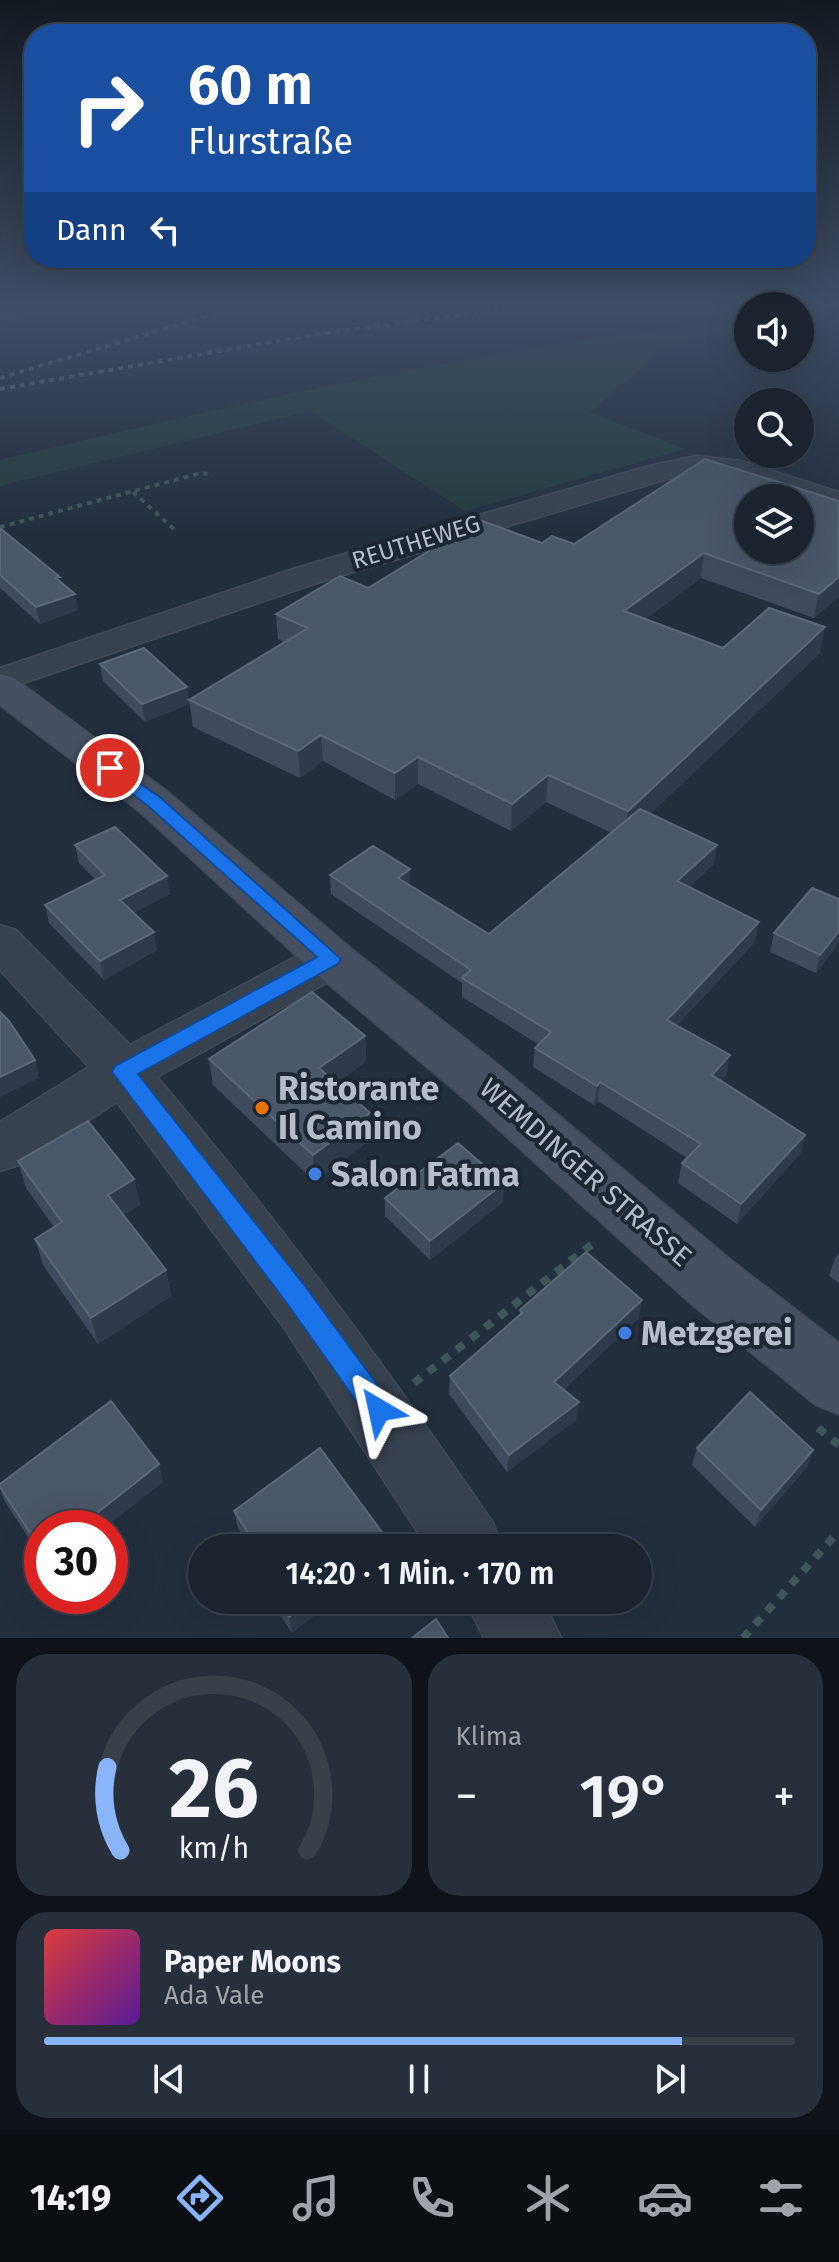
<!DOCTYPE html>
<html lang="de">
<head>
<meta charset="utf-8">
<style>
  body { margin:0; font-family:"Fira Sans",sans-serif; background:#282f3a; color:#f1f3f6; height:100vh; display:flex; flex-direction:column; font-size:30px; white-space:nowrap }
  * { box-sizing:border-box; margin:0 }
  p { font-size:26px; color:#a0a4aa }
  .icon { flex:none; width:44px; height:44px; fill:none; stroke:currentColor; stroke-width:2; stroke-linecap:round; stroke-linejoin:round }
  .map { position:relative; height:1638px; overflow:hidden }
  .sheet { display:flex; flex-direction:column; gap:16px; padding:16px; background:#0f1319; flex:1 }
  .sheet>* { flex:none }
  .top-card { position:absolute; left:24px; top:24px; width:792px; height:244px; border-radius:32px; box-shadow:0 8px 32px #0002,0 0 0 2px #39404a; background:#1a4fa0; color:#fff; overflow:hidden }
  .fabs { position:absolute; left:734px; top:292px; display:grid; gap:16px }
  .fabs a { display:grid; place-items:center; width:80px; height:80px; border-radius:50%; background:#1b232e; box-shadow:0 8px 32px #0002,0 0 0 2px #39404a; font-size:40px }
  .speed { position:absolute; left:24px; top:1510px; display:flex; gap:16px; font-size:40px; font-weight:700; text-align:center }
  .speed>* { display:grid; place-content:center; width:104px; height:104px; border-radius:50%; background:#1b232e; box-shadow:0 8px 32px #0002,0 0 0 2px #39404a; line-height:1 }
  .speed .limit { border:12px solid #d22; background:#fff; color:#111 }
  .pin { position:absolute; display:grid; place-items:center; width:68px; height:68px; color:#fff; margin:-34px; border:4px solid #fff; border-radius:50%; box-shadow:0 2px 8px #0007 }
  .me { position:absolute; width:88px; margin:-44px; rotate:324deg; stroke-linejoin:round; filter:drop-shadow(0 0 6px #0008) }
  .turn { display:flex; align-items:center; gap:28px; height:168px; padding:0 32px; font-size:36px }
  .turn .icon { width:104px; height:104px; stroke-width:2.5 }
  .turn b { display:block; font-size:56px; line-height:68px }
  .then { display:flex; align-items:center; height:76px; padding:0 32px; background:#0003; gap:16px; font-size:30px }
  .big { font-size:60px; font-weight:600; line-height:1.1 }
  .sheet .widget { flex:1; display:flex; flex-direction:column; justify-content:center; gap:12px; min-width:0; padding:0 28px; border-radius:32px; background:#282f3a }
  .sheet .dial { align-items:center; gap:0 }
  .dial svg { height:208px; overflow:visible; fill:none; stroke:#39404a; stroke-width:7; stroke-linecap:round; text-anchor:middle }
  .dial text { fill:#f1f3f6; stroke:none }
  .song { display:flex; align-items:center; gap:24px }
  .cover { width:96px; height:96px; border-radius:12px; background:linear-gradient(135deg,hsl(0 70% 55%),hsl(270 70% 35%)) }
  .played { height:8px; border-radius:4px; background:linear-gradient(90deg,#8ab4f8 85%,#39404a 85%) }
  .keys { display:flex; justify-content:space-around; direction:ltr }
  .heat { display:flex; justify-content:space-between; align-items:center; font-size:44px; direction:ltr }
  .sheet .tiles { flex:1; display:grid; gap:16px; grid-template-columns:1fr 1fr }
  .widget:last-child { grid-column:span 2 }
  .trip { position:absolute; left:188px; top:1534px; width:464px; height:80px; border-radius:40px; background:#1b232e; box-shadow:0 8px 32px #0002,0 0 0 2px #39404a; font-weight:600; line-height:80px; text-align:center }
  .tabs { display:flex; height:128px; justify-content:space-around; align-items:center; background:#0b0e12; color:#a0a4aa }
  .tabs .icon { width:56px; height:56px }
  .tabs .on { color:#8ab4f8 }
  .tabs b { font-size:36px; color:#f1f3f6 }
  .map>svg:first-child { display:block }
</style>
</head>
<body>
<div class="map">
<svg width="839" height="1638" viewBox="0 0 839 1638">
  <rect width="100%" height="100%" fill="#242f3e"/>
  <path fill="#263c3f" d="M730,322L744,329L698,338L663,350L590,412L685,449L465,511L310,411L0,486V460C241,403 483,347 730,322Z"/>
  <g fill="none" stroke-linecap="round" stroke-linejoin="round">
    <g stroke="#414a57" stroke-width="3">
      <path id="street" d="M696,456L741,461L839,492V511C772,494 737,466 664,480L320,582L0,691V668L296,568L649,466Z
        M0,925L16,930L130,1045L314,947L331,942L348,947L355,959L348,971L157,1077C278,1219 388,1369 493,1523L503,1548H428L282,1325L117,1102L19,1165L0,1171V1122L89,1067L0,970Z
        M465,1600H543L561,1638H484Z"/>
    </g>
    <g stroke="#414a57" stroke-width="3">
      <path id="secondary" d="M10,305H56L52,310L0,321V307Z
        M0,674L14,678L169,793L349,947L502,1068L732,1261L839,1343V1414L816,1405L688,1301L464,1098L313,971L139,811L0,705Z"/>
    </g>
    <path stroke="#3f5557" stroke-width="4" stroke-dasharray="5 5" stroke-linecap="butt" d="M133,492L176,531
      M0,527L201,473L213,475"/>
    <path stroke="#3f5557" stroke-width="8" stroke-dasharray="9 9" stroke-linecap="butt" d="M414,1383L596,1241
      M818,1428L839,1445
      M743,1638L839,1531"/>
    <use href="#street" fill="#38414e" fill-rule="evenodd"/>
    <use href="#secondary" fill="#465061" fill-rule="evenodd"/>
    <path stroke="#5a6575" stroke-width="4" stroke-dasharray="5 5" stroke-linecap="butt" d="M0,378L245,305
      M0,389L313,335L533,305"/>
  </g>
  <path fill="#3f4b5c" d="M839,501L814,618L701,578L645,619L723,648L820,653L650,814L714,864L689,887L755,942L677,1025L730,1055L726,1075L721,1080L805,1135L800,1154L737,1224L678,1183L682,1163L687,1158L598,1101L594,1105L533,1067L535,1048L538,1044L462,997V983L331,894L330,875L410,886L489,934L612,833L546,802L511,831L418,784L395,800L323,761L300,778L193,727L189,700L285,643L278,639L276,614L368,588L542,543L574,544Z
    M0,528L78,610L40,624L0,588Z
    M100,664L187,687L189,704L145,722L103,681Z
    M75,845L167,876L170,894L133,913L157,950L104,980L49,923L45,905L95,879L79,863Z
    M839,899V943L816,973L770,952L774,933Z
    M365,1036L366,1062L336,1083L371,1139L315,1182L213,1085L209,1059Z
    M18,1161L134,1179L140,1205L123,1215L166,1270L171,1296L98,1344L43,1265L35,1239L54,1227L26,1188Z
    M385,1198L503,1202L430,1260L385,1216Z
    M839,1253V1283L829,1276L835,1258Z
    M520,1310L639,1318L563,1390L576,1420L507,1472L449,1394L450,1376L520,1315Z
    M697,1448L813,1450L807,1467L755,1527L692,1465Z
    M163,1482L42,1528V1558L5,1502L0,1489V1484Z
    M234,1511L387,1539V1548H250L238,1528Z
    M270,1600H333L292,1633Z"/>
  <path fill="#2f3b4b" d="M704,553L701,578L621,636L624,611Z
    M839,577V597L814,618L819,594Z
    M75,594L78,610L40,624L36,607Z
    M825,627L820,653L624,839L628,811Z
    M187,687L189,704L145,722L142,704Z
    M321,735L323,761L300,778L298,751Z
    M418,757V784L395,800V773Z
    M548,775L546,802L511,831L512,804Z
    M717,845L714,864L674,900L677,881Z
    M410,869V888L398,878Z
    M167,876L170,894L123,918L120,900Z
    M759,922L755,942L664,1039L667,1020Z
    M839,931V943L816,973L820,955Z
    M154,932L157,950L104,980L100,961Z
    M365,1036L366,1062L321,1094L319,1068Z
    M730,1055L726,1075L708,1094L712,1075Z
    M35,1060L39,1078L0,1097V1077Z
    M600,1082L598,1101L594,1105L597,1086Z
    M370,1113L371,1139L315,1182L313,1155Z
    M805,1135L800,1154L737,1224L741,1204Z
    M134,1179L140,1205L114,1221L108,1195Z
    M504,1183L503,1202L430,1260V1241Z
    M166,1270L171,1296L98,1344L91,1318Z
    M642,1300L639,1318L552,1400L554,1382Z
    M579,1402L576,1420L507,1472L509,1455Z
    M813,1450L807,1467L755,1527L761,1510Z
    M159,1464L163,1482L105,1528H78Z
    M387,1539V1548H376Z
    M311,1600H333L292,1633L289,1617Z"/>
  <path fill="#4b5868" stroke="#5c6777" stroke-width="2" fill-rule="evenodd" d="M705,459L839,501V577L819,594L704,553L624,611L723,648L769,608L825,627L628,811L548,775L512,804L418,757L395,773L321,735L298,751L189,700L308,628L276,614L340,576L368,588L480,520L542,543L552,536L574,544ZM748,498H800V550H748Z
    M0,528L60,577L56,578L75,594L36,607L0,575Z
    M144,648L187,687L142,704L100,664Z
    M640,809L717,845L677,881L759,922L667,1020L730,1055L712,1075L805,1135L741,1204L682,1163L701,1144L600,1082L597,1086L535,1048L551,1032L462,978L471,970L330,875L373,846L410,869L398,878L489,934Z
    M115,827L167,876L120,900L154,932L100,961L45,905L105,875L75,845Z
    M812,888L839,899V931L820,955L774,933Z
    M312,992L365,1036L319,1068L370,1113L313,1155L209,1059Z
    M0,1012L9,1021L35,1060L0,1077Z
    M88,1121L134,1179L108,1195L166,1270L91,1318L35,1239L62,1222L18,1161Z
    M458,1143L504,1183L430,1241L385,1198Z
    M586,1252L642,1300L554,1382L579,1402L509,1455L450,1376L522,1313L520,1310Z
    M750,1392L813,1450L761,1510L697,1448Z
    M111,1401L159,1464L78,1528H42V1551L0,1487V1484Z
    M320,1448L387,1539L376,1548H258L234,1511Z
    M278,1600H311L289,1617Z
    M436,1619L448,1638H412Z"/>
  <linearGradient id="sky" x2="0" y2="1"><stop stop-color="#141a22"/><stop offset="0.57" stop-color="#3f4d63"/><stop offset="1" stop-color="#3f4d63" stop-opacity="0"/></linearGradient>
  <rect width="839" height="534" fill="url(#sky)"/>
  <path fill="#1a73e8" stroke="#114b97" stroke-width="2" d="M110,763L161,798L341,959L338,964L138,1074L305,1286L389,1401L393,1410L389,1419L379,1423L369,1419L286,1302L112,1072L115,1066L317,957L148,806L104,772V765Z"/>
  <circle fill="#e8710a" stroke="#1d2633" stroke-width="3" cx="262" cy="1108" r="8"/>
  <g fill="#3f7fe0" stroke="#1d2633" stroke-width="3">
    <circle cx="315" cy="1174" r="8"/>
    <circle cx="625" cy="1333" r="8"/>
  </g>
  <g text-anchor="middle" stroke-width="8" stroke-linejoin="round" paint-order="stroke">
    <g font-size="24" fill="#b4bcc9" stroke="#1d2633">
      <text transform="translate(416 542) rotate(-17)" y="8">REUTHEWEG</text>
    </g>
    <g font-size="28" fill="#b4bcc9" stroke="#1d2633">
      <text transform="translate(586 1172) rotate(41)" y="10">WEMDINGER STRASSE</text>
    </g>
    <g font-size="34" font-weight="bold" fill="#b4bcc9" stroke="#1d2633" text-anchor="start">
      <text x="278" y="1100">Ristorante<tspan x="278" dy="39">Il Camino</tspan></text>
      <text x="331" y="1186">Salon Fatma</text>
      <text x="641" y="1345">Metzgerei</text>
    </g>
  </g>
</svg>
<div class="fabs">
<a><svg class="icon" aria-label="sound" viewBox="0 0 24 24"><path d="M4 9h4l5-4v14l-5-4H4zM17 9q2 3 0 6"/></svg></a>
<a><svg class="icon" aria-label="search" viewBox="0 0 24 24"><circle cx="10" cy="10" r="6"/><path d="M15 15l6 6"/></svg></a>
<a><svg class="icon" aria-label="layers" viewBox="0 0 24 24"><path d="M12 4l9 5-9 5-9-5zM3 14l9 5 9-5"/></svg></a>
</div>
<div class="speed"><div class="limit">30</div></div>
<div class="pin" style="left:110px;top:768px;background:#d93025"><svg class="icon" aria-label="arrive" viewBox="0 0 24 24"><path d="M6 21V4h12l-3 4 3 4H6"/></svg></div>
<svg class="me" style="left:379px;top:1410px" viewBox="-20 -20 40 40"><path d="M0-17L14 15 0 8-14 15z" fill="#1a73e8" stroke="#fff" stroke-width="4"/></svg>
<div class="trip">14:20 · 1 Min. · 170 m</div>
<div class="top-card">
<div class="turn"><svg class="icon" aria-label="right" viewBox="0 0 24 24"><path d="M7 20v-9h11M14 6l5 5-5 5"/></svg><div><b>60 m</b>Flurstraße</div></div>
<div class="then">Dann<svg class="icon" aria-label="left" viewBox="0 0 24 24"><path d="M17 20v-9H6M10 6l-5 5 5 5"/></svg></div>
</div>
</div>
<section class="sheet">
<div class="tiles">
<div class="widget dial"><svg viewBox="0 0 100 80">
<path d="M14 69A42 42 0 1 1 86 69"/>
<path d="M14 69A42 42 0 0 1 9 37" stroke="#8ab4f8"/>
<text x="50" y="56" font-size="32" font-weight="700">26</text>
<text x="50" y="72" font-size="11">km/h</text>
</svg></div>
<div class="widget"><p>Klima</p>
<div class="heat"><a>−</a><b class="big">19°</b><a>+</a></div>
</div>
<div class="widget">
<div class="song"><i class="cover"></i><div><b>Paper Moons</b><p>Ada Vale</p></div></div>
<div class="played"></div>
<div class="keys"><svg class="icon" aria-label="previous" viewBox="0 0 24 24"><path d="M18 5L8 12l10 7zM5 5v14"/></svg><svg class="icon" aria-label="pause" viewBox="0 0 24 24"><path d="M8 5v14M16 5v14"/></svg><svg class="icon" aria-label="next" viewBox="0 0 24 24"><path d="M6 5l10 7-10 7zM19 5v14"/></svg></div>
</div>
</div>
</section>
<nav class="tabs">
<b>14:19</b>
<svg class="icon on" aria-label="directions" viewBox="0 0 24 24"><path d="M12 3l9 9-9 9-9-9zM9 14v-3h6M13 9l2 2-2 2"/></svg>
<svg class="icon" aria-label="music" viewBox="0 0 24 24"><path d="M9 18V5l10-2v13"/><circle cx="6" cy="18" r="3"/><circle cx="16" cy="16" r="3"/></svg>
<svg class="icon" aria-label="phone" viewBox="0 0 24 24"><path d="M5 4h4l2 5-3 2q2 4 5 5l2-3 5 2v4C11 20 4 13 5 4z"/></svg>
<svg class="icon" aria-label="climate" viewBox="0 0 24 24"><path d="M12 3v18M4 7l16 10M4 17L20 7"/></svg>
<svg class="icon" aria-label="car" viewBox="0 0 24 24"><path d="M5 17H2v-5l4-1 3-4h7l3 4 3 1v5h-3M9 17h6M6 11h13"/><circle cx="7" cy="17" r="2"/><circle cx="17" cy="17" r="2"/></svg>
<svg class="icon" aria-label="filters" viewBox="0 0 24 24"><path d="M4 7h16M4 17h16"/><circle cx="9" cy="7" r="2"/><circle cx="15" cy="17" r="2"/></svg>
</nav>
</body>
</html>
